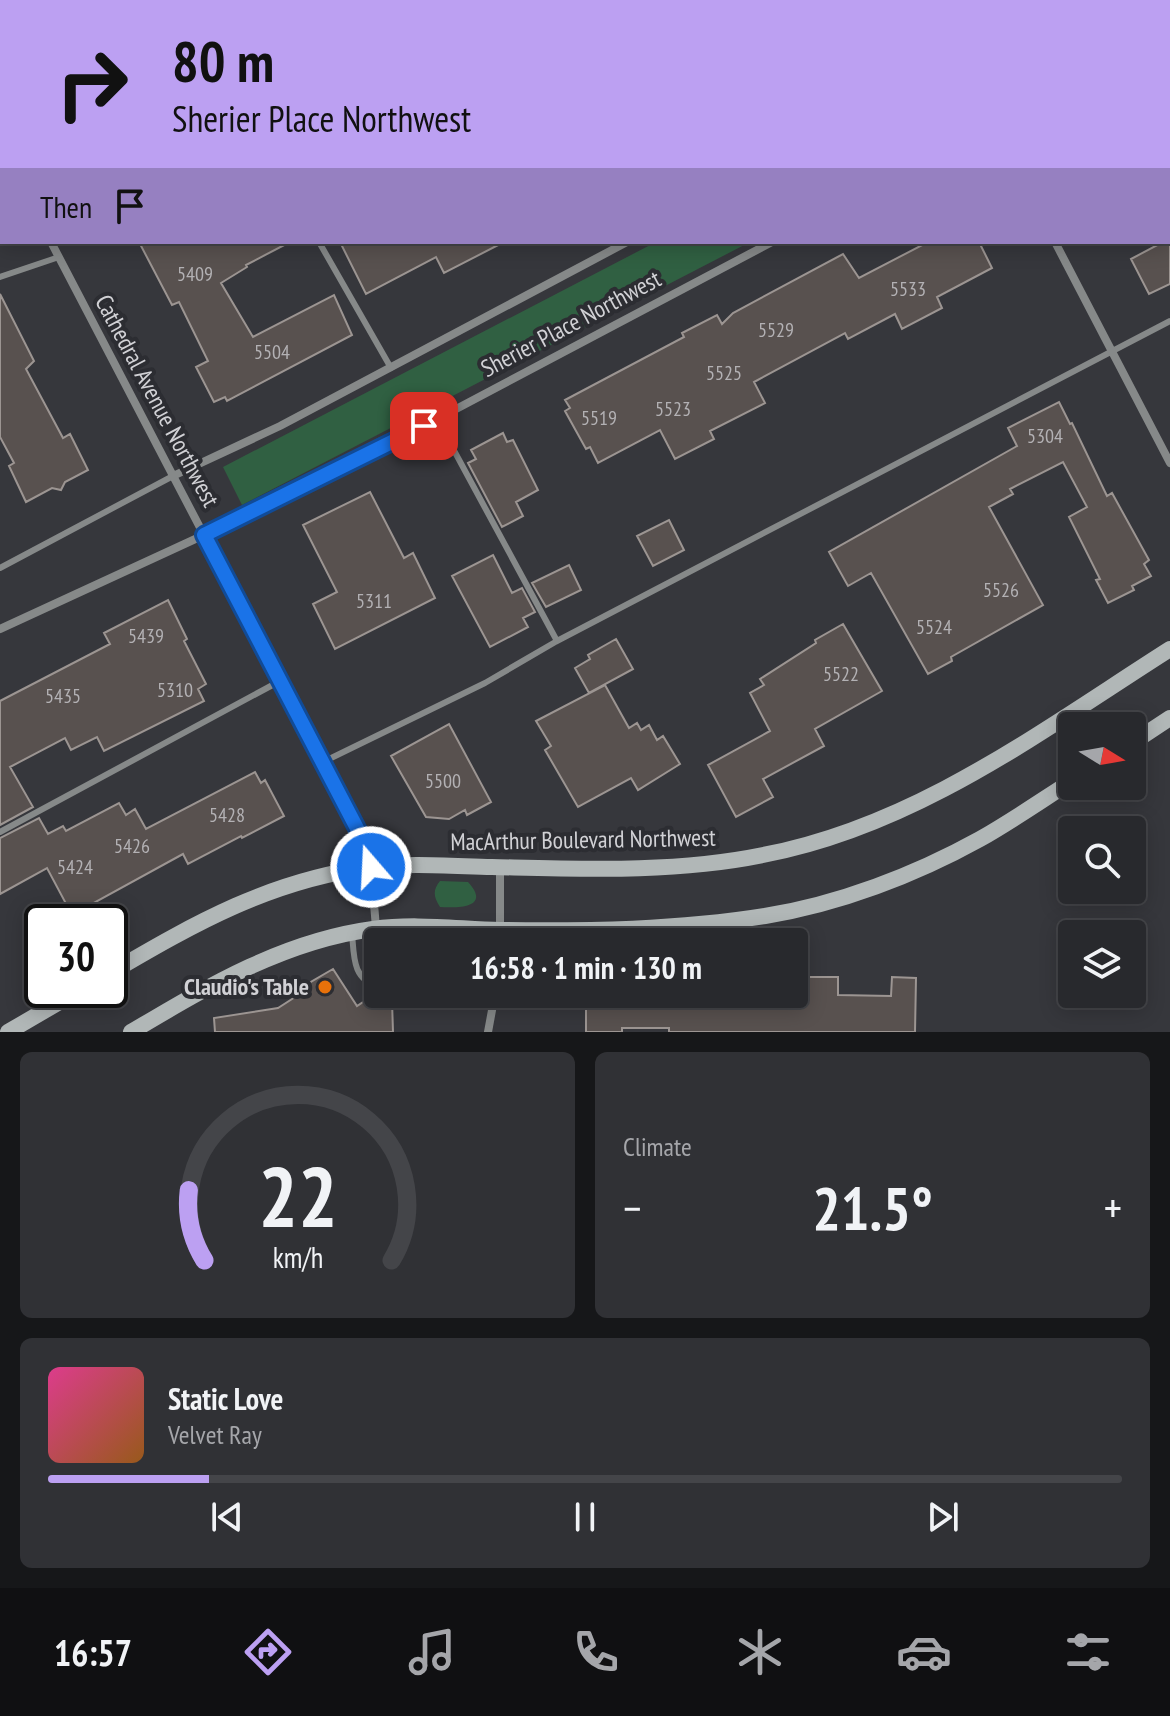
<!DOCTYPE html>
<html lang="en">
<head>
<meta charset="utf-8">
<style>
  body { margin:0; font-family:"PT Sans Narrow",sans-serif; background:#303135; color:#f1f3f6; height:100vh; display:flex; flex-direction:column; font-size:30px; white-space:nowrap }
  * { box-sizing:border-box; margin:0 }
  p { font-size:26px; color:#a5a6aa }
  .icon { flex:none; width:44px; height:44px; fill:none; stroke:currentColor; stroke-width:2; stroke-linecap:round; stroke-linejoin:round }
  .map { position:relative; height:1032px; overflow:hidden }
  .drawer { display:flex; flex-direction:column; gap:20px; padding:20px; background:#161719; flex:1 }
  .drawer>* { flex:none }
  .hud { position:absolute; left:0px; top:0px; width:1170px; height:244px; box-shadow:0 4px 20px #0003,0 0 0 2px #444549; background:#bca0f2; color:#111; overflow:hidden }
  .needle { width:52px; rotate:101deg }
  .buttons { position:absolute; left:1058px; top:712px; display:grid; gap:16px }
  .buttons a { display:grid; place-items:center; width:88px; height:88px; border-radius:8px; background:#28292d; box-shadow:0 4px 20px #0003,0 0 0 2px #444549; font-size:40px }
  .speed { position:absolute; left:24px; top:904px; display:flex; gap:16px; font-size:40px; font-weight:700; text-align:center }
  .speed>* { display:grid; place-content:center; width:104px; height:104px; border-radius:50%; background:#28292d; box-shadow:0 4px 20px #0003,0 0 0 2px #444549; line-height:1 }
  .speed .limit { border:4px solid #111; border-radius:12px; background:#fff; color:#111 }
  .pin { position:absolute; display:grid; place-items:center; width:68px; height:68px; color:#fff; margin:-34px; border-radius:16px; box-shadow:0 4px 12px #0006 }
  .me { position:absolute; width:88px; margin:-44px; rotate:341deg; stroke-linejoin:round; filter:drop-shadow(0 0 6px #0008) }
  .turn { display:flex; align-items:center; gap:28px; height:168px; padding:0 40px; font-size:36px }
  .turn .icon { width:104px; height:104px; stroke-width:2.5 }
  .turn b { display:block; font-size:56px; line-height:68px }
  .then { display:flex; align-items:center; height:76px; padding:0 40px; background:#0003; gap:16px; font-size:30px }
  .big { font-size:60px; font-weight:800; line-height:1.1 }
  .drawer .tile { flex:1; display:flex; flex-direction:column; justify-content:center; gap:12px; min-width:0; padding:0 28px; border-radius:12px; background:#303135 }
  .drawer .dial { align-items:center; gap:0 }
  .dial svg { height:208px; overflow:visible; fill:none; stroke:#444549; stroke-width:7; stroke-linecap:round; text-anchor:middle }
  .dial text { fill:#f1f3f6; stroke:none }
  .song { display:flex; align-items:center; gap:24px }
  .cover { width:96px; height:96px; border-radius:12px; background:linear-gradient(135deg,hsl(330 70% 55%),hsl(30 70% 35%)) }
  .played { height:8px; border-radius:4px; background:linear-gradient(90deg,#bca0f2 15%,#444549 15%) }
  .keys { display:flex; justify-content:space-around; direction:ltr }
  .heat { display:flex; justify-content:space-between; align-items:center; font-size:44px; direction:ltr }
  .drawer .tiles { flex:1; display:grid; gap:20px; grid-template-columns:1fr 1fr }
  .tile:last-child { grid-column:span 2 }
  .trip { position:absolute; left:364px; top:928px; width:444px; height:80px; border-radius:8px; background:#28292d; box-shadow:0 4px 20px #0003,0 0 0 2px #444549; font-weight:800; line-height:80px; text-align:center }
  .tabs { display:flex; height:128px; justify-content:space-around; align-items:center; background:#101012; color:#a5a6aa }
  .tabs .icon { width:56px; height:56px }
  .tabs .on { color:#bca0f2 }
  .tabs b { font-size:36px; color:#f1f3f6 }
  .map>svg:first-child { display:block }
</style>
</head>
<body>
<div class="map">
<svg width="1170" height="1032" viewBox="0 0 1170 1032">
  <rect width="100%" height="100%" fill="#36373c"/>
  <path fill="#306042" d="M656,242H750L242,505L223,467Z
    M440,881L468,882C492,908 457,908 440,907C434,897 432,891 440,881Z"/>
  <path fill="#58514f" stroke="#9c9592" stroke-width="2" d="M1170,238V284L1149,294L1131,259L1163,242H1168Z
    M139,242H290L246,265L247,267L221,283L253,337L334,295L352,335L227,401L225,397L214,402L196,367L208,361L179,302L172,305Z
    M340,242H504L444,273L436,257L366,294Z
    M928,242H979L992,268L937,297L942,308L902,329L895,314L848,339L845,333L754,382L765,403L710,431L714,439L675,459L660,430L598,463L590,447L586,449L565,411L570,408L565,400L684,337L682,333L717,315L722,324L733,313L843,254L859,278Z
    M0,294L34,361L26,369L63,438L70,434L88,470L65,482L61,490L52,488L26,502L9,466L14,463L0,437Z
    M1059,402L1070,424L1072,423L1107,496L1112,493L1149,560L1144,564L1151,576L1132,586L1134,590L1108,603L1096,580L1100,579L1069,517L1087,507L1063,462L1010,489L1013,494L989,507L1043,605L951,657L952,661L928,674L871,573L848,586L829,552L1017,446L1008,428Z
    M503,433L507,442L513,440L538,490L516,502L523,516L502,527L468,463L476,459L471,450Z
    M370,492L404,558L413,553L435,598L335,649L313,604L337,592L303,525Z
    M669,520L684,550L653,566L637,536Z
    M493,555L512,593L522,588L535,612L523,618L528,627L490,647L452,576Z
    M569,565L581,590L546,607L532,583Z
    M168,600L187,639L184,641L206,684L198,689L204,701L104,751L97,737L71,750L65,738L10,767L33,807L0,825V701L110,644L104,633Z
    M843,624L882,691L815,729L824,746L763,779L773,797L736,817L708,765L770,731L750,693L764,685L760,679L816,643L815,640Z
    M616,639L633,669L589,693L575,668L590,659L588,655Z
    M605,685L629,728L637,723L641,730L649,725L657,740L663,736L680,764L638,790L631,778L578,807L545,750L551,746L536,721Z
    M449,724L491,802L467,815L465,810L449,819L426,817L391,756Z
    M255,772L261,783L265,780L284,816L242,838L241,836L188,864L183,854L72,915L47,868L0,894V838L39,818L48,834L63,826L66,831L119,803L126,815L135,809L146,829Z
    M333,969L357,1006L372,996L392,1001L393,1032H215L214,1018L278,1008L306,990L304,986Z
    M794,977H838V995L891,996L892,977L916,978L915,1032H669V1028H622V1032H586V994H794Z"/>
  <g fill="none" stroke-linecap="round" stroke-linejoin="round">
    <path stroke="#868989" stroke-width="6" d="M196,0L197,2
      M662,0L663,2
      M623,2L627,0
      M319,242L391,368
      M0,277L59,257
      M437,419L557,641
      M0,568L173,476
      M323,762L485,683L557,641L1170,321
      M0,832L280,681
      M352,933C354,954 352,981 378,985
      M475,994L494,998"/>
    <path stroke="#868989" stroke-width="8" d="M929,0L930,2
      M1093,2L1097,0
      M1168,38L1170,37
      M0,143L2,146
      M51,242L361,836L371,867L376,928
      M1055,242L1170,463
      M173,476L280,426L627,242
      M0,629L204,535L424,426L772,242
      M500,867V942
      M488,1032L495,994"/>
    <path stroke="#b1b7b7" stroke-width="16" d="M1132,743L1170,718
      M110,973C195,923 271,880 371,867C411,863 452,866 492,867C582,869 675,873 763,855C916,826 1041,731 1170,649
      M8,1032L80,990
      M131,1032C207,987 283,941 373,929C415,923 458,929 500,930C588,931 678,930 765,916C839,904 915,875 980,839C1012,821 1042,800 1072,781"/>
  </g>
  <g fill="none" stroke-linecap="round" stroke-linejoin="round">
    <g stroke="#114b97" stroke-width="20">
      <path id="route" d="M371,867L361,836L204,535L424,426"/>
    </g>
    <use href="#route" stroke="#1a73e8" stroke-width="14"/>
  </g>
  <circle fill="#e8710a" stroke="#2c2d32" stroke-width="3" cx="325" cy="987" r="8"/>
  <g text-anchor="middle" stroke-width="8" stroke-linejoin="round" paint-order="stroke">
    <g font-size="20" fill="#b3b1b4">
      <text x="195" y="281">5409</text>
      <text x="908" y="296">5533</text>
      <text x="776" y="337">5529</text>
      <text x="272" y="359">5504</text>
      <text x="724" y="380">5525</text>
      <text x="673" y="416">5523</text>
      <text x="599" y="425">5519</text>
      <text x="1045" y="443">5304</text>
      <text x="1001" y="597">5526</text>
      <text x="374" y="608">5311</text>
      <text x="934" y="634">5524</text>
      <text x="146" y="643">5439</text>
      <text x="841" y="681">5522</text>
      <text x="175" y="697">5310</text>
      <text x="63" y="703">5435</text>
      <text x="443" y="788">5500</text>
      <text x="227" y="822">5428</text>
      <text x="132" y="853">5426</text>
      <text x="75" y="874">5424</text>
    </g>
    <g font-size="24" fill="#d1d1d5" stroke="#2c2d32">
      <text transform="translate(571 324) rotate(-28)" y="8">Sherier Place Northwest</text>
      <text transform="translate(157 401) rotate(62)" y="8">Cathedral Avenue Northwest</text>
      <text transform="translate(583 840) rotate(-1)" y="8">MacArthur Boulevard Northwest</text>
    </g>
    <g font-size="24" font-weight="bold" fill="#d1d1d5" stroke="#2c2d32" text-anchor="end">
      <text x="309" y="995">Claudio's Table</text>
    </g>
  </g>
</svg>
<div class="buttons">
<a><svg class="needle" viewBox="-14 -14 28 28"><path d="M0-13l5 13h-10z" fill="#e53935"/><path d="M0 13l5-13h-10z" fill="#a5a6aa"/></svg></a>
<a><svg class="icon" aria-label="search" viewBox="0 0 24 24"><circle cx="10" cy="10" r="6"/><path d="M15 15l6 6"/></svg></a>
<a><svg class="icon" aria-label="layers" viewBox="0 0 24 24"><path d="M12 4l9 5-9 5-9-5zM3 14l9 5 9-5"/></svg></a>
</div>
<div class="speed"><div class="limit">30</div></div>
<div class="pin" style="left:424px;top:426px;background:#d93025"><svg class="icon" aria-label="arrive" viewBox="0 0 24 24"><path d="M6 21V4h12l-3 4 3 4H6"/></svg></div>
<svg class="me" style="left:371px;top:867px" viewBox="-20 -20 40 40"><circle r="17" fill="#1a73e8" stroke="#fff" stroke-width="3"/><path d="M0-11L8 9 0 5-8 9z" fill="#fff"/></svg>
<div class="trip">16:58 · 1 min · 130 m</div>
<div class="hud">
<div class="turn"><svg class="icon" aria-label="right" viewBox="0 0 24 24"><path d="M7 20v-9h11M14 6l5 5-5 5"/></svg><div><b>80 m</b>Sherier Place Northwest</div></div>
<div class="then">Then<svg class="icon" aria-label="arrive" viewBox="0 0 24 24"><path d="M6 21V4h12l-3 4 3 4H6"/></svg></div>
</div>
</div>
<section class="drawer">
<div class="tiles">
<div class="tile dial"><svg viewBox="0 0 100 80">
<path d="M14 69A42 42 0 1 1 86 69"/>
<path d="M14 69A42 42 0 0 1 8 42" stroke="#bca0f2"/>
<text x="50" y="56" font-size="32" font-weight="700">22</text>
<text x="50" y="72" font-size="11">km/h</text>
</svg></div>
<div class="tile"><p>Climate</p>
<div class="heat"><a>−</a><b class="big">21.5°</b><a>+</a></div>
</div>
<div class="tile">
<div class="song"><i class="cover"></i><div><b>Static Love</b><p>Velvet Ray</p></div></div>
<div class="played"></div>
<div class="keys"><svg class="icon" aria-label="previous" viewBox="0 0 24 24"><path d="M18 5L8 12l10 7zM5 5v14"/></svg><svg class="icon" aria-label="pause" viewBox="0 0 24 24"><path d="M8 5v14M16 5v14"/></svg><svg class="icon" aria-label="next" viewBox="0 0 24 24"><path d="M6 5l10 7-10 7zM19 5v14"/></svg></div>
</div>
</div>
</section>
<nav class="tabs">
<b>16:57</b>
<svg class="icon on" aria-label="directions" viewBox="0 0 24 24"><path d="M12 3l9 9-9 9-9-9zM9 14v-3h6M13 9l2 2-2 2"/></svg>
<svg class="icon" aria-label="music" viewBox="0 0 24 24"><path d="M9 18V5l10-2v13"/><circle cx="6" cy="18" r="3"/><circle cx="16" cy="16" r="3"/></svg>
<svg class="icon" aria-label="phone" viewBox="0 0 24 24"><path d="M5 4h4l2 5-3 2q2 4 5 5l2-3 5 2v4C11 20 4 13 5 4z"/></svg>
<svg class="icon" aria-label="climate" viewBox="0 0 24 24"><path d="M12 3v18M4 7l16 10M4 17L20 7"/></svg>
<svg class="icon" aria-label="car" viewBox="0 0 24 24"><path d="M5 17H2v-5l4-1 3-4h7l3 4 3 1v5h-3M9 17h6M6 11h13"/><circle cx="7" cy="17" r="2"/><circle cx="17" cy="17" r="2"/></svg>
<svg class="icon" aria-label="filters" viewBox="0 0 24 24"><path d="M4 7h16M4 17h16"/><circle cx="9" cy="7" r="2"/><circle cx="15" cy="17" r="2"/></svg>
</nav>
</body>
</html>
